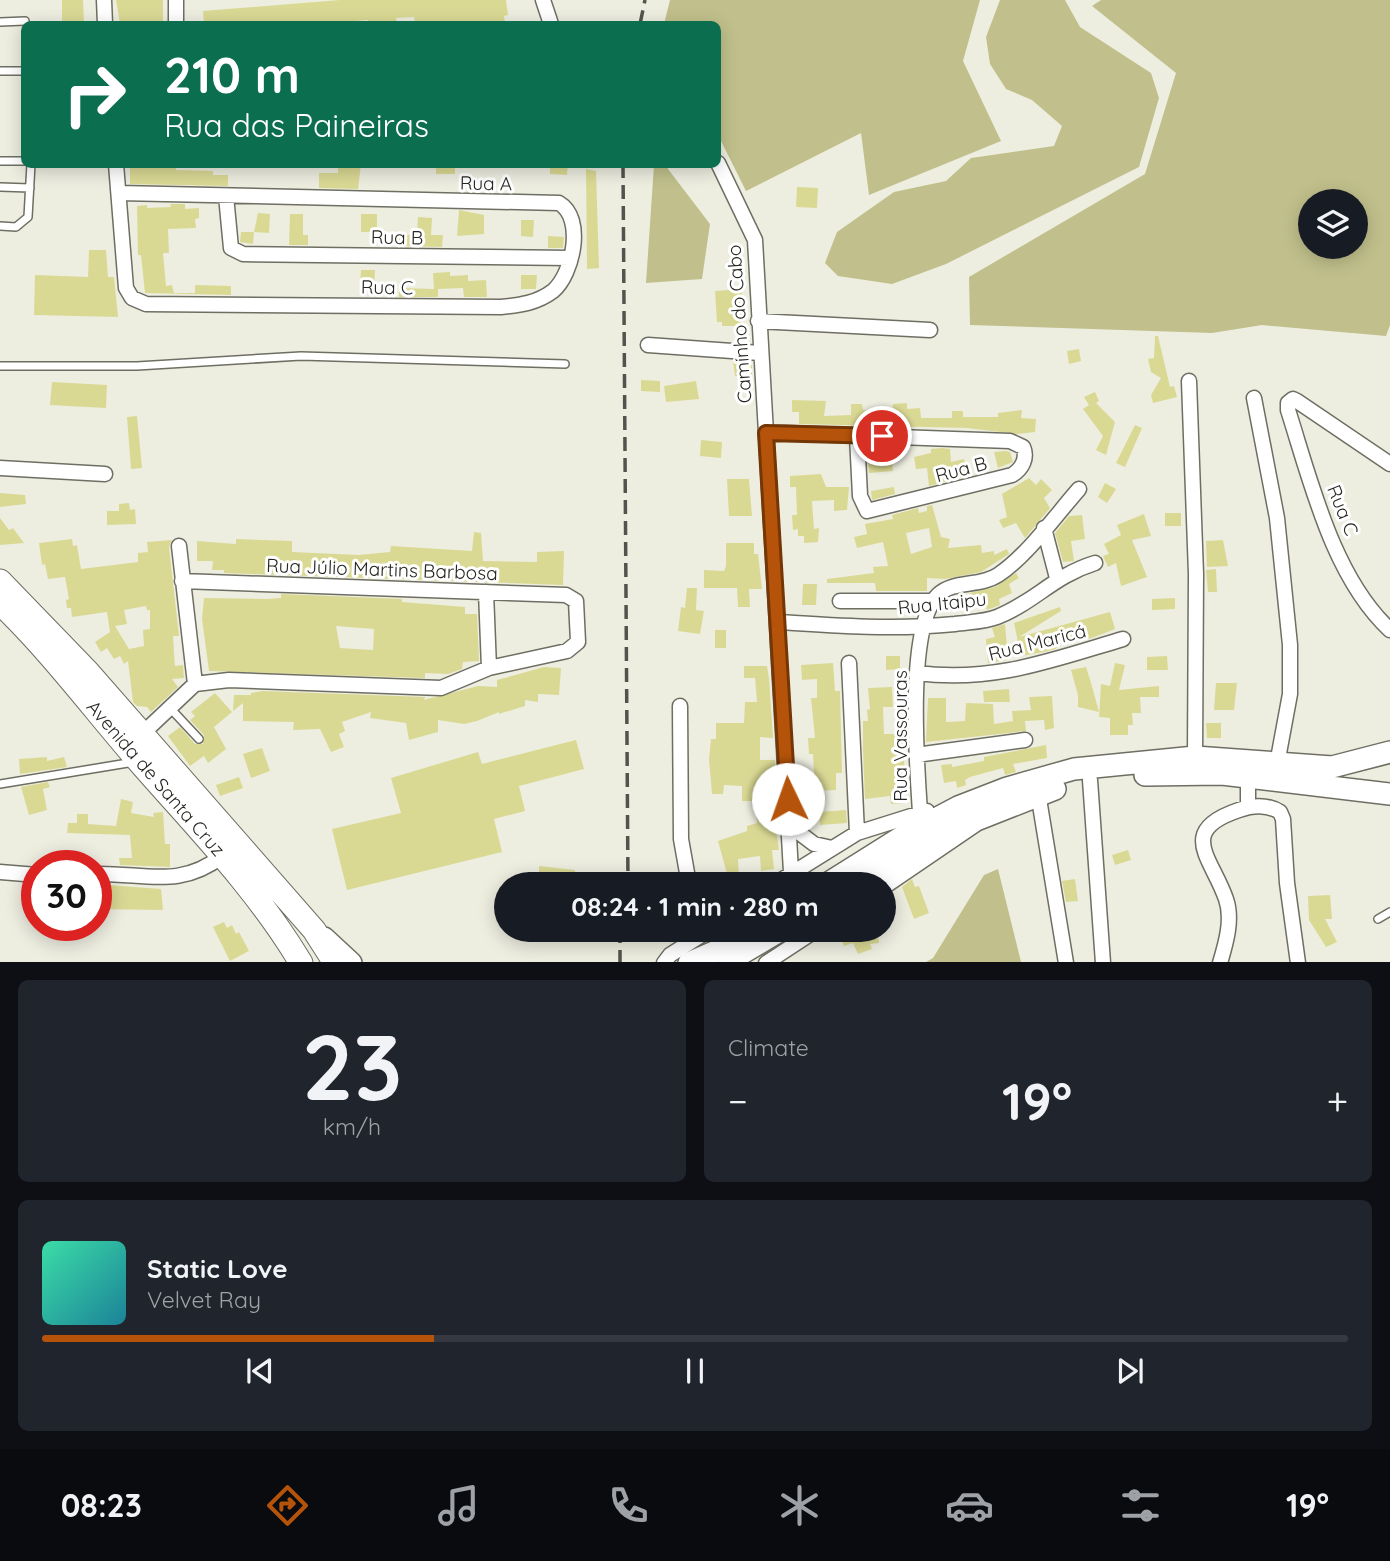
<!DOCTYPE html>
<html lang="en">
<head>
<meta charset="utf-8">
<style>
  body { margin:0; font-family:Quicksand,sans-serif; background:#20242c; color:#f1f3f6; height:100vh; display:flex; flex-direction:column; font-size:26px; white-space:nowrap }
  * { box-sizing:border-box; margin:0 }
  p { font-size:23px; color:#9ea1a6 }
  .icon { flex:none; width:38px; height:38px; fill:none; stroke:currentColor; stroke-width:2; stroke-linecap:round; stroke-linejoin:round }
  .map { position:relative; height:962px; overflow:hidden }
  .details { display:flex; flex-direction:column; gap:18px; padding:18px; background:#0d0f14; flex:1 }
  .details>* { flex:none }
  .banner { position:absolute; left:21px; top:21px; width:700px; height:147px; border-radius:10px; box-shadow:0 4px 18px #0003; background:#0b6e4f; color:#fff; overflow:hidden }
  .tools { position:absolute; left:1298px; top:189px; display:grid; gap:14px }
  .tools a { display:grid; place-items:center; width:70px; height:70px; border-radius:50%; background:#171b24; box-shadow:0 4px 18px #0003; font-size:35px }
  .speed { position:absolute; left:21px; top:850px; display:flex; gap:14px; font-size:35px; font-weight:700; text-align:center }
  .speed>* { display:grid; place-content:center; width:91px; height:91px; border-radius:50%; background:#171b24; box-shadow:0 4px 18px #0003; line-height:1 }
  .speed .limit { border:10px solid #d22; background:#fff; color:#111 }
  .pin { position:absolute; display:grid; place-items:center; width:60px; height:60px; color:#fff; margin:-30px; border:4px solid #fff; border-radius:50%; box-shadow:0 2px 7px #0007 }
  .me { position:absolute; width:77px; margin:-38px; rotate:357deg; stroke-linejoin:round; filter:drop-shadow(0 0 5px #0008) }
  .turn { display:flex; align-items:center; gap:24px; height:147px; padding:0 28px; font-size:32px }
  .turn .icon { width:91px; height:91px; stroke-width:2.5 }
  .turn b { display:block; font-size:49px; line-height:60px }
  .big { font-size:52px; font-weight:700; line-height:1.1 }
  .details .card { flex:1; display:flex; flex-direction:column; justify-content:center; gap:10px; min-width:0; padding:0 24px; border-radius:10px; background:#20242c }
  .details .dial { align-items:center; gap:0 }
  .dial b { font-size:91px; line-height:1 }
  .song { display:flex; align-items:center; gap:21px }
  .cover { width:84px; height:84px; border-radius:10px; background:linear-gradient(135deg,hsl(160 70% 55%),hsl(190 70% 35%)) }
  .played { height:7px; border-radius:4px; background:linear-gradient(90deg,#b45309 30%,#363941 30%) }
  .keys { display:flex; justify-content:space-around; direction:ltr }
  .heat { display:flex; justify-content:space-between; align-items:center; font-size:38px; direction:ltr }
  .details .tiles { flex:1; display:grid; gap:18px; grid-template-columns:1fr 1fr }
  .card:last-child { grid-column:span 2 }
  .trip { position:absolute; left:494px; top:872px; width:402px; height:70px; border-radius:35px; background:#171b24; box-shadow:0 4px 18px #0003; font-weight:700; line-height:70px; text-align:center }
  .menu { display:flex; height:112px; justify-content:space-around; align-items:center; background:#090b0e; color:#9ea1a6 }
  .menu .icon { width:49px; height:49px }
  .menu .active { color:#b45309 }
  .menu b { font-size:32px; color:#f1f3f6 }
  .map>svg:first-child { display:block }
</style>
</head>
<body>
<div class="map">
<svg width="1390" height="963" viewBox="0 0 1390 963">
  <rect width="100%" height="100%" fill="#edeee0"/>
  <path fill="#c1c08c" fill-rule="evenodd" d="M670,0H980L963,61L1001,141L869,195L861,133L746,191L718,135V24H664Z
    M1000,0H1065L1080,27L1151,73L1159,98L1139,167L946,264L892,284L838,276L825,263L837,232L894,192L946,181L971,158L1054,146L1062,126L1032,100L1006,89L990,64L986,37Z
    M1101,0H1390V325L1386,336L1262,325L1212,333L970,325L969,277L1145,174L1176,73L1092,6ZM1356,201V247H1311V201Z
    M654,165H668V169L710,224L702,279L646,283Z
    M998,869L1021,962H926L933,958L984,875Z"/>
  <path fill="#dad994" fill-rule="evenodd" d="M62,0H83L84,23H62Z
    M116,0H163V24H120Z
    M340,0H506L508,15L504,16L505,24H415L414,17L396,18L397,24H368V20L343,22L344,24H204L203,11Z
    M130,164H176V170L213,171V175H228V186L130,184Z
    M338,164H361L358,189L319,188V173H338Z
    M436,164H455V174H436Z
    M550,164H568L567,175L550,174Z
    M586,169L596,171L599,268L587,269Z
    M797,187L818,188L817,208L796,207Z
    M170,204H185V209L199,208V218L195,219L196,228L168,229L169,253H163L166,286L172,285L174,293H195V285L231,286V295L145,293L141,255H138L137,206L147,205V208L171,207Z
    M459,210L484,215V234L457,236Z
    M258,213L270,214L269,233L254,232Z
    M290,214H303V235H308V245H289Z
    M361,214H377V232H361Z
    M418,217L432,218L431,235H443L442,247L396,246V236L417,234Z
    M521,220H534L533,237L521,236Z
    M241,232H254L253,244L240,242Z
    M548,236L564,237L563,248H548Z
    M89,250H106L108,277H114L118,317L34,315L35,275L88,277Z
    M361,270H375L374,287H360Z
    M450,272V276L468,275V281L486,280L487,297H464L463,288L438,289V297H399V288L434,289L433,273Z
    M521,275H537L536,289H521Z
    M742,289L741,326H722V322H717L715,291Z
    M1155,336H1158L1170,387L1174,386L1177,397L1153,403L1151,395L1161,378L1151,372L1148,359L1154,358Z
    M1079,349L1081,361L1069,364L1067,351Z
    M733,361L752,364V376H735Z
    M641,380L660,381V392L641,391Z
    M696,381L699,399L666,402L664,386Z
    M52,382L107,385L106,408L50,405Z
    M1095,392L1099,401L1096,403L1115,422L1106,455L1096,450L1103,436L1083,409L1089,405L1084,397Z
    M792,400L826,401L824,416L851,415V404H862L863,410L879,411H893V404L907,403V409L920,408L921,418H952V411H963V417H998V413L1022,410L1021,418L1036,419L1035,432L1017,434L967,428L799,424V412H792Z
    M137,416L142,468L131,469L127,417Z
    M1135,425L1142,428L1125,467L1116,463Z
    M701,440L722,442L721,458L700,456Z
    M942,448L950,449L951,462L964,459L968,476L929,486L927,468L916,469L914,457L931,453V449Z
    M1006,451L1010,452L1013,462L998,468L994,452Z
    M892,459L893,471L869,473L868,461Z
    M821,474L826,487H849L847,510L834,511V500L812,501L814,529L819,528L818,542L804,543V536H798V529L793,530L792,515H797L796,487H790V476Z
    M1029,478L1036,485L1041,479L1052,490L1044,498L1050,508L1025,538L1016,523L1003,528L999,520L1007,517L1002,494Z
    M727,479H749L752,516H729Z
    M1105,483L1116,489L1107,503L1098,497Z
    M894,487L895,494L872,500L871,491Z
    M0,493L25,495L26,504L0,507Z
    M129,503L130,510L135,509L136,524L107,525V511H119V504Z
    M932,505L941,537L950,539L948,548L981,545L982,553L994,551V555L1007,549L1009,554L981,572L945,579L927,578V591H876L875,583H827V579L874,573L873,567L888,566L883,542L857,548L854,537L867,534L865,524L893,519L892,515L918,508L919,513L927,511V506ZM929,528L932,547L911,554L906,533Z
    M1165,513H1181V526H1165Z
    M1144,514L1151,536L1132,540L1147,577L1121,586L1116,563L1108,567L1103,556L1109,554L1104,544L1121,535L1117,525Z
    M1082,515L1085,539L1071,541L1074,561L1063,562L1055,533L1069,516Z
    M0,518L9,530L13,528L24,543L0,545Z
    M474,532L481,533L483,561L537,562V552L564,551L563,585L224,573V570H212L213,561H197V541L236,544V539L292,541V552L359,555L390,552L391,546L472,551Z
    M72,539L73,546L77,545L81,569L138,562V553L148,552L147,542L172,540L169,547L179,636H173L174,653L175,666L183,665L184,678L172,679L178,687L151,712L147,707L137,706L133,702L128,661L124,664L120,656L114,659L107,648L101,652L95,642L110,632L107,612L72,617L71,608H67L66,600L69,599L65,577L48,579L45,564L42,565L39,543ZM146,606L147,610H150V629L143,630L144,646L129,649L115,626L127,624L124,610Z
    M1223,540L1228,566L1207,567L1206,541Z
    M726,543H754V554H758L762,589H749L750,607H738L737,588H704V570L724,571L726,566Z
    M1216,569L1217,592H1208L1206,570Z
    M1016,573L1019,578L1009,584L1012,593L999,599L1000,605L987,610L985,604L971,608L970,593L995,587Z
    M803,584H817L816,605H802Z
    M687,588H697L696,610L704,611L700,634L678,631L681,607L685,608Z
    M281,594L402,599V602L465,607V614H477L479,661L463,662L462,669L448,674L425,673V678L209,671L202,619L204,598L267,599L281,598ZM336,626L374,629L373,650L340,648Z
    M1175,598V609L1152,610V599Z
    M1060,607L1061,611L1019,637L1110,612L1115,629L1092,638L1058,644L1056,649L1044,652L1021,656L1014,623Z
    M1005,624L1008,660L988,663L986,639L995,637L992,628Z
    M715,630H726V648H715Z
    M886,656H900V669L886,670Z
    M1167,656L1168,670H1147V657Z
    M833,663L835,691H840L842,773H836V790L815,791L813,754H809L808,738H815L811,698H817V679L802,680L801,665Z
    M1115,663L1125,665L1119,690L1159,686V697H1140L1141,713H1132L1133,725H1128V735H1110V718L1099,717L1101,684L1110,686Z
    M744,666H767L769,678L773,738L760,737V760H775L777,801H772L779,850H772L774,869L761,871L760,856L738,859L739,878L729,881L718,841L747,831V826L757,823L756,801H742V786L724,785L723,794H712L709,759L711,739H716V723H744L745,702H757L755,678H744Z
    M544,667L561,668L559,695L538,694V702L525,700V706L499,714V712L477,721L464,724L438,720V732L409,740L406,723L370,718L371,712L342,722L345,731L339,734L344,747L331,752L320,729L293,730L294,722L243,721V703L233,711L234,695H251V693L262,691L425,697L424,700L478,686L497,687V680Z
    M1086,667L1091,683L1099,712L1078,707V695L1071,670Z
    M1216,683H1237L1234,710H1214Z
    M892,687L893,707H883L884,734H902L906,788H903L904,803L891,804L890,796L865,799L863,750V721H868L867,710L870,709L868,688Z
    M1009,689L1010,702H984L983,691Z
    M215,693L232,712L214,727L226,749L208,763L204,756L190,766L168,736L180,727L195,744H203L204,735L190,720L195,716L191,712Z
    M1052,696L1054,728L1045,730L1044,720L1025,721L1026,731L926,742L928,698H946V722L965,721L966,703L993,704L994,724L1013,721L1012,711L1031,710L1029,697Z
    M1206,723H1221V738H1207Z
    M576,740L584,769L519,786L525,811L494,819L502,852L347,890L332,829L401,813L391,778L478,752L482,764Z
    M1046,745L1047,758L1013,764L1016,772L1005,775L1003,768L970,777L965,780L966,785L957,788L956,781L944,783L941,765L952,764V767L984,761V757Z
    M262,748L270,771L251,778L243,754Z
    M47,757V761L64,757L67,767L20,774L19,759Z
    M239,777L243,788L220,796L216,785Z
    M48,782L50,787L43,789L47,810L29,815L21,787Z
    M121,799L133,802L131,813L154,817L153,813L163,812L165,844H170V867L120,865L119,858H132L130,835L67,833L68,823H77V814H88V824L116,826Z
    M846,810L847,823L820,825L819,812Z
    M1128,850L1131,860L1115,865L1112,855Z
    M539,866L575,870V884H539Z
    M912,879L915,887L919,886L929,913L914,919L902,887Z
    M1075,879L1078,901L1066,902L1062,881Z
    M96,884L161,889L163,910L96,909Z
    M1330,895L1332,919H1325L1337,942L1326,947L1309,920L1308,896Z
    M224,922L227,928L232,925L236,934L239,932L249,951L230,961L213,927Z
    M837,929H877L879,943L870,944L872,949L858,954L853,943L844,946Z"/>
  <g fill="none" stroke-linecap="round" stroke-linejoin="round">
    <g stroke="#6e6e63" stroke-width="10">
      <path id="service" d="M0,22L25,21
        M0,71H24
        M0,161H24
        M0,187L30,188
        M0,226L16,227L28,217L31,164
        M0,366H137L301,356L565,364
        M170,708L199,739
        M0,784L134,762
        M1378,919L1390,912"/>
    </g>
    <g stroke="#6e6e63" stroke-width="17">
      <path id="minor" d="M104,0L105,24
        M543,0L551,24
        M176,24V0
        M718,163L755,240L791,872
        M116,164L126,288L132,298L146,304L501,307C521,305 537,303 553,291C573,274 585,218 559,203L119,193
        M226,196L231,248L243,254L570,258
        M758,321L930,330
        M648,345L760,353
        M1189,381L1196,574L1195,757
        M1254,398L1277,518L1290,645V694L1277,764
        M766,433H785L1010,441L1023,447C1028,458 1022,469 1012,475L867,511L860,496L857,436
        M1390,464L1297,401L1293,399L1288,403V410C1311,482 1333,577 1390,630
        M0,468L105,474
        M1044,528L1057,578
        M179,546L195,684
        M486,592L489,668
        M840,601H933
        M779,622C838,626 896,630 955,624C969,622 984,622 997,617C1035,602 1053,576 1095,563
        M849,663L857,833
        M917,673C993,683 1052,660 1123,639
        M680,706L681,839L689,884
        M141,735L195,684L229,680L441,688L489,668L567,651L578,642L576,601L566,595L182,581
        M916,755L1025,740
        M1090,780L1103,963
        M1038,793L1066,963
        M1248,807V777
        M920,812C917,767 906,627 938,595C953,580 980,587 998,575C1027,556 1056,515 1079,489
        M789,825L814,844L832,848
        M0,872L37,875
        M96,874C145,873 180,889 222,856
        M775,884L857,833L927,811
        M884,887L975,825
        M664,963L670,955L711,929
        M766,963L818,929
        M1220,963C1226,943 1233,919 1226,899C1212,858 1176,831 1239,810C1253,805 1267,804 1280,812L1283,819L1287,883L1298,963"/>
    </g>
    <g stroke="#6e6e63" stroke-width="24">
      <path id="secondary" d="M1145,775L1222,774L1390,794
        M827,884L905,835L958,807L1007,788L1074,769L1195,757L1332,767L1390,752
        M856,884L951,830L1055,789
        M324,938L351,963
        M729,961L783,929
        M689,963L728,946L755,929"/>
    </g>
    <g stroke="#6e6e63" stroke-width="25">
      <path id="primary" d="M0,581L88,672L314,930L335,963
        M0,603C52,653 94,710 141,764C197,828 257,889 301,963"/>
    </g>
    <use href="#service" stroke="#fff" stroke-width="7"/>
    <use href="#minor" stroke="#fff" stroke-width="14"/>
    <use href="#secondary" stroke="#fff" stroke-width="21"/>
    <use href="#primary" stroke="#fff" stroke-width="23"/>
    <path stroke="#53534d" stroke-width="3.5" stroke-dasharray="14 7" stroke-linecap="butt" d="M640,24L645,0
      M623,164L628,884
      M620,929V963"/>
  </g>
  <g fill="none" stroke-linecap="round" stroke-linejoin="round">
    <g stroke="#753606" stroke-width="18">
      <path id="route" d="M788,799L766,433L882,436"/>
    </g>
    <use href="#route" stroke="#b45309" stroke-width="12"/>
  </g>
  <g text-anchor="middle" stroke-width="6" stroke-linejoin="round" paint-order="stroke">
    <g font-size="19" fill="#262622" stroke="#fff">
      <text transform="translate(486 183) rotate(1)" y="7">Rua A</text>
      <text transform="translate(397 237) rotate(1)" y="7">Rua B</text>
      <text transform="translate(387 287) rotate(1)" y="7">Rua C</text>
      <text transform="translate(739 324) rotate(-94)" y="7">Caminho do Cabo</text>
      <text transform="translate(961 469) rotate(-15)" y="7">Rua B</text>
      <text transform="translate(1343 510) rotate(68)" y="7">Rua C</text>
      <text transform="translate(382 569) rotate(2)" y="7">Rua Júlio Martins Barbosa</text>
      <text transform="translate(942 603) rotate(-6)" y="7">Rua Itaipu</text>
      <text transform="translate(1037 642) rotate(-14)" y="7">Rua Maricá</text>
      <text transform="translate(900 736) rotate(-90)" y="7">Rua Vassouras</text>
      <text transform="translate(156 778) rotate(49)" y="7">Avenida de Santa Cruz</text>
    </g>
  </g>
</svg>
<div class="tools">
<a><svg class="icon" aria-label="layers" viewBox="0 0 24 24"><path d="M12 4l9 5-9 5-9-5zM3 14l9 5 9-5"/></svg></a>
</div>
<div class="speed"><div class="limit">30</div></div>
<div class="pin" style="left:882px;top:436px;background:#d93025"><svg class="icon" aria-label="arrive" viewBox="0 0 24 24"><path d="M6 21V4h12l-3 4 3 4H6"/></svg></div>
<svg class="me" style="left:788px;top:799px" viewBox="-20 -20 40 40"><circle r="19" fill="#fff"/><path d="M0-13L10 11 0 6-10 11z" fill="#b45309"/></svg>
<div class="trip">08:24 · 1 min · 280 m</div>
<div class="banner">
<div class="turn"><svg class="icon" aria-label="right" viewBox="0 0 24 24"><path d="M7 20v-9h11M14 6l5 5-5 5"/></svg><div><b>210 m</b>Rua das Paineiras</div></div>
</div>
</div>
<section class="details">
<div class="tiles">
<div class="card dial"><b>23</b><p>km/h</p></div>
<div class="card"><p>Climate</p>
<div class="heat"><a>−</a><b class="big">19°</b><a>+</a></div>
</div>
<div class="card">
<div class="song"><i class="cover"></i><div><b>Static Love</b><p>Velvet Ray</p></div></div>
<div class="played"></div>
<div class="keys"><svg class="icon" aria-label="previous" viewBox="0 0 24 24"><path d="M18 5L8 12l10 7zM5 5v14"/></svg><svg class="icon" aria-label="pause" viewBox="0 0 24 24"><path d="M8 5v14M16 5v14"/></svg><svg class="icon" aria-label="next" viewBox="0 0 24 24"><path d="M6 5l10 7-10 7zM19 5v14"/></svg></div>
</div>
</div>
</section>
<nav class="menu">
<b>08:23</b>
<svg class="icon active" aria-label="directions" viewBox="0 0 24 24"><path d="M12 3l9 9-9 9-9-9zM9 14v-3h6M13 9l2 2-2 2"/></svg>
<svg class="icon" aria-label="music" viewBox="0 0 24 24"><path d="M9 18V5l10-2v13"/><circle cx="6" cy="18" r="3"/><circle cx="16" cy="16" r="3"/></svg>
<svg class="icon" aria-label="phone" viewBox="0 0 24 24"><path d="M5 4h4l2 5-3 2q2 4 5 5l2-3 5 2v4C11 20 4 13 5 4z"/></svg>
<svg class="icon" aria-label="climate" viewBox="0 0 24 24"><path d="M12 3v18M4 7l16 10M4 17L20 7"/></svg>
<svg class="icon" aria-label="car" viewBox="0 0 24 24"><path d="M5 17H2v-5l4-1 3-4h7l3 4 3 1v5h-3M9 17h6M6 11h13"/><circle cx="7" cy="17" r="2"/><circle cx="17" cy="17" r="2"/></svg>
<svg class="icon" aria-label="filters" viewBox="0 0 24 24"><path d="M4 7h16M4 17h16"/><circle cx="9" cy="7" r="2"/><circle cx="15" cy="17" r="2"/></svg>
<b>19°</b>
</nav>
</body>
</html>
